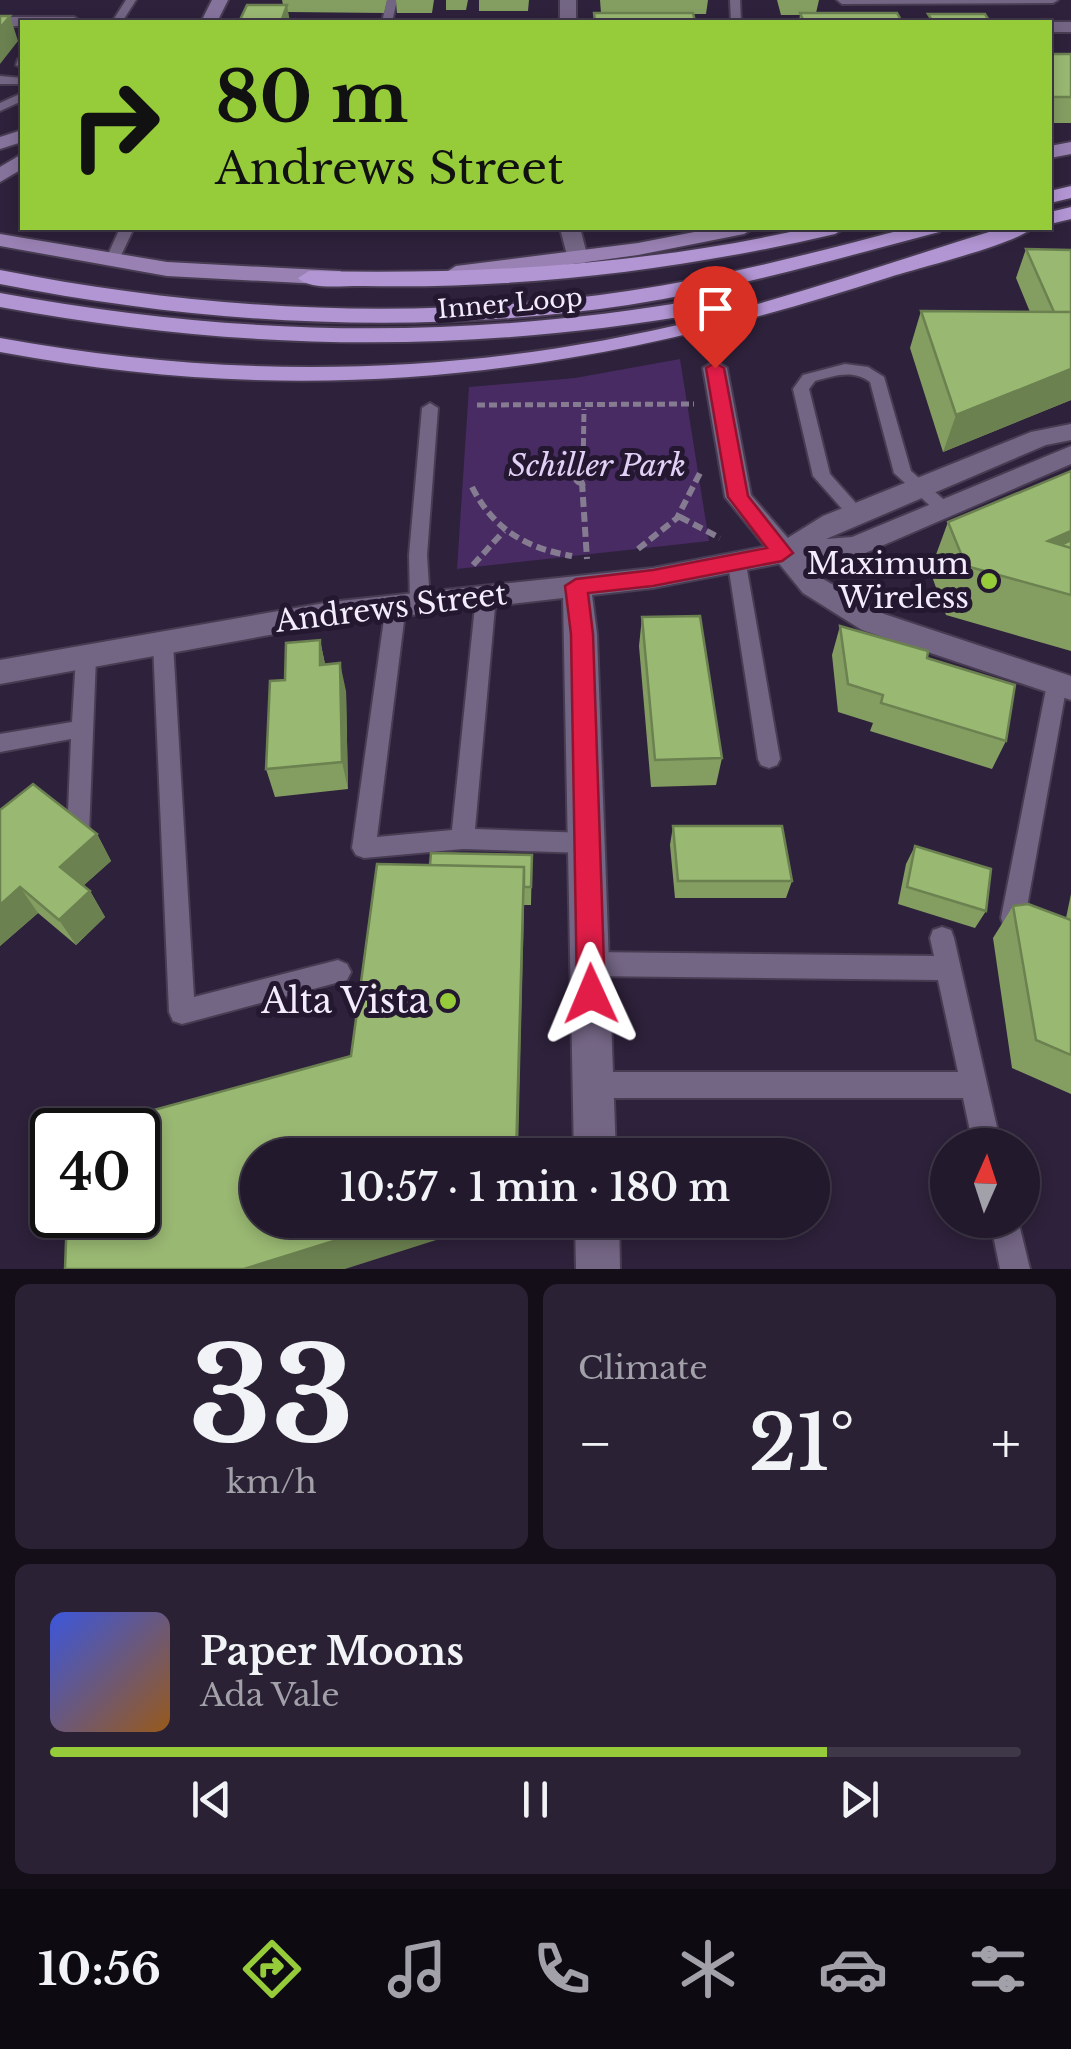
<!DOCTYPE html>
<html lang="en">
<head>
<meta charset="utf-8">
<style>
  body { margin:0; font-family:"Libre Baskerville",serif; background:#2a2234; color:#f1f3f6; height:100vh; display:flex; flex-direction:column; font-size:38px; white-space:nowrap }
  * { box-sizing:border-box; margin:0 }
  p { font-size:32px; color:#a2a0a9 }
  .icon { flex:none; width:55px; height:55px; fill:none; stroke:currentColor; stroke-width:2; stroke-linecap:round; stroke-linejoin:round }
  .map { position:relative; height:1269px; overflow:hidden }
  .side { display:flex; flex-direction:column; gap:15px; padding:15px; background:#130e18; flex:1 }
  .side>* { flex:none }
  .guide { position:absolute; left:20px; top:20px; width:1032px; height:210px; border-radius:0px; box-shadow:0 5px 15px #0003,0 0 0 2px #3f3848; background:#96cc3a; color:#111; overflow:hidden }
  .needle { width:65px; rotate:3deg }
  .controls { position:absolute; left:930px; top:1128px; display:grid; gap:20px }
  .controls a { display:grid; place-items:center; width:110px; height:110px; border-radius:50%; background:#22192c; box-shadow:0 5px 15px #0003,0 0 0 2px #3f3848; font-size:50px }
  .speed { position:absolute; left:30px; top:1108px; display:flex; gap:20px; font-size:50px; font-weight:700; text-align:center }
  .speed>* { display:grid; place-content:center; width:130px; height:130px; border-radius:50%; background:#22192c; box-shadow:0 5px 15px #0003,0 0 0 2px #3f3848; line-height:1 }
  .speed .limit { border:5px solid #111; border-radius:15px; background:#fff; color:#111 }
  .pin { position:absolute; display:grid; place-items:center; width:85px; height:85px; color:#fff; margin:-102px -42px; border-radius:50% 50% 50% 0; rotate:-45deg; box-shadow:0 0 10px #0007 }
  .pin .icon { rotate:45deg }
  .me { position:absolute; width:110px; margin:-55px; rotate:359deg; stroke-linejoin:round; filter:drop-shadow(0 0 8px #0008) }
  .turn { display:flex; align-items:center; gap:35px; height:210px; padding:0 30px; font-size:45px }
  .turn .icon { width:130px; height:130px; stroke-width:2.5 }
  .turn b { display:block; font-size:70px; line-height:85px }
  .big { font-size:75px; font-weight:600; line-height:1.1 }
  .side .card { flex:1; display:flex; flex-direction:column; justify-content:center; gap:15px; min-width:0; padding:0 35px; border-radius:15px; background:#2a2234 }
  .side .dial { align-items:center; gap:0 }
  .dial b { font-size:130px; line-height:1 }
  .song { display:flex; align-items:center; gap:30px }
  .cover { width:120px; height:120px; border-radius:15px; background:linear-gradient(135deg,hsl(230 70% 55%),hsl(30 70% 35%)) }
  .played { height:10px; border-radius:5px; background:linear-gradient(90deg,#96cc3a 80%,#3f3848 80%) }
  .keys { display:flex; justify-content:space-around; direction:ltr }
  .heat { display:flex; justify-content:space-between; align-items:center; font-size:55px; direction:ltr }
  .side .tiles { flex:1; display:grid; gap:15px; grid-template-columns:1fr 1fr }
  .card:last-child { grid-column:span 2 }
  .trip { position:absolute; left:240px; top:1138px; width:590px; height:100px; border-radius:50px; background:#22192c; box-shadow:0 5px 15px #0003,0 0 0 2px #3f3848; font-weight:600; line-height:100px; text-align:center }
  .tab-bar { display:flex; height:160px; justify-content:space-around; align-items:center; background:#0e0a12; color:#a2a0a9 }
  .tab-bar .icon { width:70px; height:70px }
  .tab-bar .active { color:#96cc3a }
  .tab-bar b { font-size:45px; color:#f1f3f6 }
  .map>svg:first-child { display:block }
</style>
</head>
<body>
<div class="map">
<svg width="1071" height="1269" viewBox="0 0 1071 1269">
  <rect width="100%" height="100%" fill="#2e213b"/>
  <path fill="#472b62" d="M680,359L709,541L457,569L469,387L575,378Z"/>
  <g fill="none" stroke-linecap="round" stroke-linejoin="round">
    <g stroke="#473c52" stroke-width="4">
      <path id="service" d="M126,0H136L122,22H112Z
        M387,0H397L392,22H382Z
        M730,0H740L741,22H731Z
        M837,0H1058L1053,3L842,4Z
        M22,58V68L16,65L18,59Z
        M0,76L22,78V84H0Z
        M22,93V101L0,111V103Z
        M120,228H134L117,264H107L105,261Z
        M845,364L868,367L884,377L911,471L950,505L953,509L950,513H938L894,473L870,382C853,369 834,376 815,381L809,389L830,474L863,511L866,515L863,519H851L813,476L793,389L803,375Z
        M430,403L438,408L427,555L430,603L420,610L410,603L409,555L422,408Z
        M737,557L746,564L780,759L777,765L769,768L761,765L758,759L728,564Z
        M486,589L496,596L475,829L587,833L595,836L599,843L595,850L587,853L463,849L364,858L356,855L352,848L386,605L396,598L406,605L377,837L452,830L476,596Z
        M163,635L170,638L173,643L194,997L338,960L347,964L351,972L347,980L182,1024L173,1021L169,1012L153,643L156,638Z
        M86,649L93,651L96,657L89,834L86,841L78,844L70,841L67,834L71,739L0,752V734L72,722L76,657L79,651Z
        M1057,676L1064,678L1067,684L1025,918L1022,926L1013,929L1004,926L1001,918L1047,684L1050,678Z
        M942,927L951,930L954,938L1001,1145H973L963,1098H593L584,1094L580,1085L584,1076L593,1072H958L938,980L590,976L581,972L578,964L581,956L590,952L934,956L930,938L933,930Z
        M990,1220H1018L1030,1269H1000Z"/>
    </g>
    <g stroke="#473c52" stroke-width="4">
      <path id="minor" d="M560,0H576V22H560Z
        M560,228H580L588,258L585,263H569Z
        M715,361L727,368L751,495L823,579L884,614L1071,676V700L862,630L803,593L725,497L703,368Z"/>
    </g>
    <g stroke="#473c52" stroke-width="4">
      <path id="tertiary" d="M0,17H74L82,22L0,27Z
        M1048,22H1071V32H1050Z
        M1071,424V440L1046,445L826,539L852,537L1071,446V464L856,557L782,563L653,588L592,595L597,634L616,1155H574L563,598L330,624L0,684V660L330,602L653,568L778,544L823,516L1031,432Z
        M575,1220H619L620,1269H576Z"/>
    </g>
    <g stroke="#473c52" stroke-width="4">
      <path id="secondary" d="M212,0H228L217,22H201Z
        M22,130V142L0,149V137Z
        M22,154V169L0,182V167Z"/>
    </g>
    <g stroke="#473c52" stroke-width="4">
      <path id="primary" d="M1071,142V154L1050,158V146Z
        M715,228H754L744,234L638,255L456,280L445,273L456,266L638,243Z
        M0,234L167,262L340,271L351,278L340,285L167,276L0,246Z"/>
    </g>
    <g stroke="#473c52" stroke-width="4">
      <path id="motorway" d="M1071,186V198L1050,203V191Z
        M1071,207V219L1050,224V212Z
        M809,228H845L835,234C680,270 523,289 364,286C346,285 311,291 298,278L309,271C478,275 644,265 809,228Z
        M909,228H942L939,232C836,259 733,289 628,305C417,336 208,325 0,284V270C208,311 417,322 628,291C723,277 816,252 909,228Z
        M1002,228H1032C1016,244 918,268 890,277C585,376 317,411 0,352V338C233,381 467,377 698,320C801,294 901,259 1002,228Z
        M0,293C240,337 461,341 702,299L713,306L702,313C461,355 240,351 0,307Z"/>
    </g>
    <path stroke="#867c92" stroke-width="5" stroke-dasharray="8 4" stroke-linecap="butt" d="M477,405L694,404
      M583,470L584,409"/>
    <path stroke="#867c92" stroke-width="6" stroke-dasharray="10 5" stroke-linecap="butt" d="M575 476a7 7 0 1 1 14 0a7 7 0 1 1-14 0Z
      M582,482L587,559
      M472,487C494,530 526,548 572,556
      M680,517L720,538
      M638,549L677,518L700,473
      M473,565L504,531"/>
    <use href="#service" fill="#736584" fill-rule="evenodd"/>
    <use href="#minor" fill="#736584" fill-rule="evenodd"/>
    <use href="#tertiary" fill="#736584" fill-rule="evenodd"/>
    <use href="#secondary" fill="#86739c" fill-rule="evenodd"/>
    <use href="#primary" fill="#9982b3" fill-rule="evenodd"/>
    <use href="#motorway" fill="#b295d3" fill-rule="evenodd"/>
  </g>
  <path fill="#849e62" d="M282,0H387L384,13L288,12L239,22L283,5Z
    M396,0H434L432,13H397Z
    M446,0H468L466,10H446Z
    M479,0H529L528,11H479Z
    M600,0H708L706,14H693L694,21H799L800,15H781L777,0H819L816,13L902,22H594V13H601Z
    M1050,54H1071V123H1050Z
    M1026,249L1071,250V400L943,452L910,348L921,311L1030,312L1016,278Z
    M1071,471V651L946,615L930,571L948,522Z
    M642,617L722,758L716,785L651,787L639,646Z
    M840,626L927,658L1006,741L992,769L870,731L873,723L838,712L832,655Z
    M320,640L325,664L346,691L348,789L275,797L266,769L285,680Z
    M0,810L97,834L111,861L83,886L90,891L105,917L76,945L38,913L0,946Z
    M673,826L792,881L786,898H675L670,845Z
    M915,846L986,911L975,928L898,904L906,864Z
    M532,855L531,905H524L351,1056L430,865Z
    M1071,894V1094L1012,1068L993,938L1013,906L1066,918Z"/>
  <path fill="#6b8150" d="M287,5L290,22L282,19Z
    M10,16L18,41L0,64V28Z
    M1071,369V400L943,452L956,415Z
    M1071,531V562L1048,541Z
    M320,640L326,669L320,665Z
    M340,663L346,691L348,789L342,762Z
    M97,834L111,861L76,892L60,867Z
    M524,867V910L518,1155H516Z
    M20,887L38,913L0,946V905Z
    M90,891L105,917L76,945L59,920Z
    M401,1220H499L345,1269H244Z"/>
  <path fill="#99b872" stroke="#6b8150" stroke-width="2.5" d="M247,5H287L282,19L524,20V22H239Z
    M594,13H693L695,22H595Z
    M800,13H897L902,22H804Z
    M928,14H985L990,22H933Z
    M0,16H10L0,28Z
    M694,21H799L800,22H695Z
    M1050,54H1071V97H1050Z
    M1026,249L1071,250V312H1054Z
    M921,311L1071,312V369L956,415Z
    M1071,471V531L1048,541L1071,548V595L966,566L948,522Z
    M1071,540V548L1061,545Z
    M700,616L722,758L655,760L642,617Z
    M840,626L928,651L927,658L1015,685L1006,741L881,703L883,695L848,684Z
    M320,640V665L340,663L342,762L266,769L270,681L285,680L286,643Z
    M33,784L97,834L60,867L90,891L59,920L20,887L0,905V810Z
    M673,826H782L792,881H678Z
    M915,846L991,869L986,911L907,887Z
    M431,853L532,855L531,887H524V867L430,865Z
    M377,864L524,867L516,1155H258V1220H401L244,1269H65L67,1215H138V1130H81L351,1056Z
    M1028,904L1071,920V1055L1036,1040L1013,906Z"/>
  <path fill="#e11d48" stroke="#92132f" stroke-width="2.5" d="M715,363L724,368L748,496L793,553L782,561L653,586L588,593L593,634L605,994L601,1004L591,1008L581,1004L577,994L571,634L565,586L576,579L653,570L767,548L728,497L706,368Z"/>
  <g fill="#96cc3a" stroke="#241831" stroke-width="4">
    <circle cx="989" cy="581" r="10"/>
    <circle cx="448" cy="1001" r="10"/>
  </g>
  <g text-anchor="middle" stroke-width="10" stroke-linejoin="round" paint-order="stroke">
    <g font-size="25" fill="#f3ecfd" stroke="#241831">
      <text transform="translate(510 303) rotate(-5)" y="9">Inner Loop</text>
    </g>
    <g font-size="30" font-style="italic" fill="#e2d1f6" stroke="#241831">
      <text x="597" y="476">Schiller Park</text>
    </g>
    <g font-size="30" fill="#f3ecfd" stroke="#241831" text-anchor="end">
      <text x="969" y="574">Maximum<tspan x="969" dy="34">Wireless</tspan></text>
    </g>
    <g font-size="30" fill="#f3ecfd" stroke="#241831">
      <text transform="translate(391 608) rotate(-7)" y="10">Andrews Street</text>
    </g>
    <g font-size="35" fill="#f3ecfd" stroke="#241831" text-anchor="end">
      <text x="428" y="1013">Alta Vista</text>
    </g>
  </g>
</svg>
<div class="controls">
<a><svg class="needle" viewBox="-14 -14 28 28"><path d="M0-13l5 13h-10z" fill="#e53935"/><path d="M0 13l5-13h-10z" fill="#a2a0a9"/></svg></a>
</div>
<div class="speed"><div class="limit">40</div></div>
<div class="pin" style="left:715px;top:368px;background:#d93025"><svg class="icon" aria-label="arrive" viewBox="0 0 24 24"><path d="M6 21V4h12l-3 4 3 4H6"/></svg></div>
<svg class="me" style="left:591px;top:994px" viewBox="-20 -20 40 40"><path d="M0-17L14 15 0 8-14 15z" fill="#e11d48" stroke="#fff" stroke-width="4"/></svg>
<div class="trip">10:57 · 1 min · 180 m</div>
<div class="guide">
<div class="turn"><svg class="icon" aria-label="right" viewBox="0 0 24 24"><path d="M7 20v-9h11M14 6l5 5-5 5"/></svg><div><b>80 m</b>Andrews Street</div></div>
</div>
</div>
<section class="side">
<div class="tiles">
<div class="card dial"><b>33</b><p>km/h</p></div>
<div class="card"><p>Climate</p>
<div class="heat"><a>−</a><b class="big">21°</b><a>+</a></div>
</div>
<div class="card">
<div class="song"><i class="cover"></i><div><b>Paper Moons</b><p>Ada Vale</p></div></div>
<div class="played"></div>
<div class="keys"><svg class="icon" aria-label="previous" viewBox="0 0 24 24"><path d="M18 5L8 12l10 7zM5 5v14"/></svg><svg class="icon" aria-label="pause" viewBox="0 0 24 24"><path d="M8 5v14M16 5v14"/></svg><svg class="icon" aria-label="next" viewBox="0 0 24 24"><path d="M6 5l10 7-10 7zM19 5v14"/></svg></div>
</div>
</div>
</section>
<nav class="tab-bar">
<b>10:56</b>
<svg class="icon active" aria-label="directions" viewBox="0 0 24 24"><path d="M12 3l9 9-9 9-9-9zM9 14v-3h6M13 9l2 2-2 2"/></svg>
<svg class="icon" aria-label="music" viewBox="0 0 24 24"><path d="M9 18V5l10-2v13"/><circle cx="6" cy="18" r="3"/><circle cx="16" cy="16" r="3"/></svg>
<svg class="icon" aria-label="phone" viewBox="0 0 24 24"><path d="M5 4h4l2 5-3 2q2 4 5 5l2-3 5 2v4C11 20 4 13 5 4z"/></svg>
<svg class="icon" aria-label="climate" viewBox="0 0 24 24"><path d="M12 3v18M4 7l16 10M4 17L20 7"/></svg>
<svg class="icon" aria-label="car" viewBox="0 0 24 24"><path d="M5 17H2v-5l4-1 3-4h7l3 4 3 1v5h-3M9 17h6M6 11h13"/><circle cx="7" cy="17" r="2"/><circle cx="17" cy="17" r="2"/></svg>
<svg class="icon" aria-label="filters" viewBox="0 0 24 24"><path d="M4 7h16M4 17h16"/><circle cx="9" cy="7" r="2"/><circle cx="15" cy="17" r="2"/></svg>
</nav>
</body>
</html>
